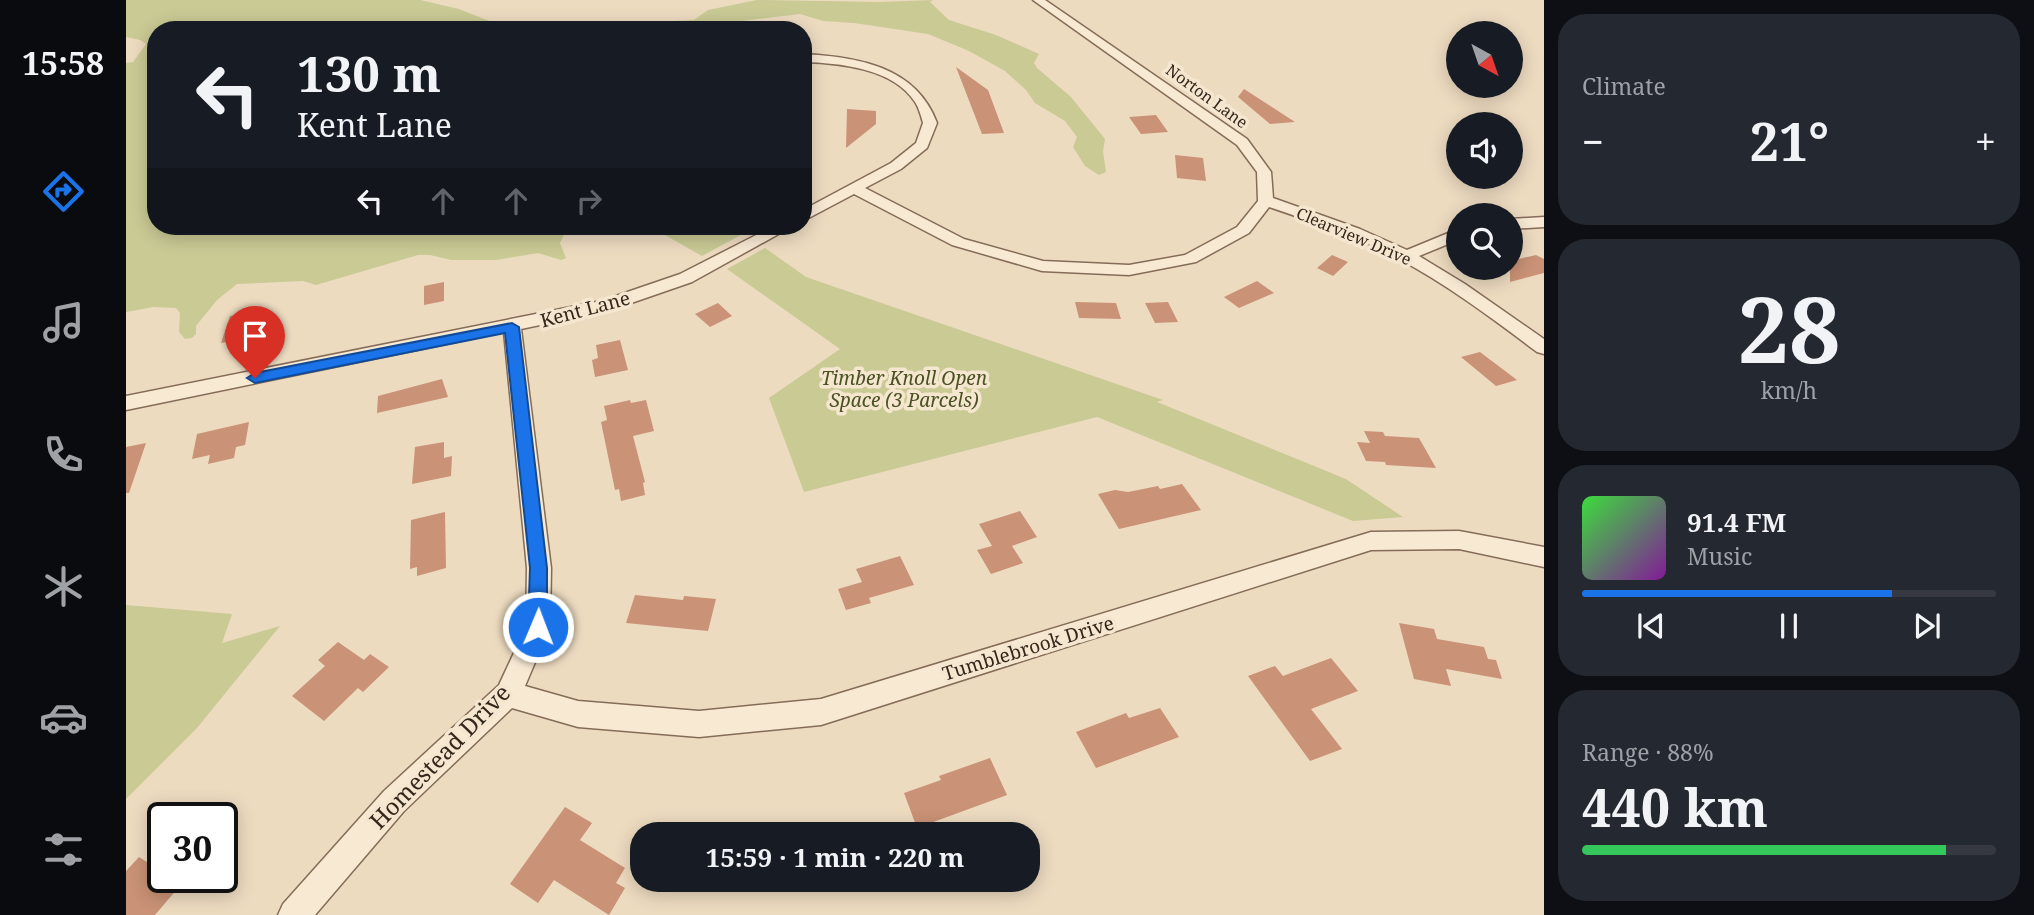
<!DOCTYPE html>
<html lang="en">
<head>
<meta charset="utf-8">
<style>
  body { margin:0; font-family:"Noto Serif",serif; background:#242831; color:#f1f3f6; height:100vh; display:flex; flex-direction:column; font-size:26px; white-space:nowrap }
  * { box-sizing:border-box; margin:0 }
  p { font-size:23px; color:#9ea1a6 }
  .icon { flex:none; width:38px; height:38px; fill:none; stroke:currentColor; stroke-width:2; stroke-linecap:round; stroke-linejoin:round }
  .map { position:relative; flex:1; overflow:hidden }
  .side { display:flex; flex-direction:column; gap:14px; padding:14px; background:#0d0f14; width:490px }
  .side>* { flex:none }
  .top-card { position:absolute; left:21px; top:21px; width:665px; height:214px; border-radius:28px; box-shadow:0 4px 18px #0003; background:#171b24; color:#f1f3f6; overflow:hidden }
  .needle { width:46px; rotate:140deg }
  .controls { position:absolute; left:1320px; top:21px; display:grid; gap:14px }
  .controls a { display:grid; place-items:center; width:77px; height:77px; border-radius:50%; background:#171b24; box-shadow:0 4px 18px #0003; font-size:35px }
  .speed { position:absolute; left:21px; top:802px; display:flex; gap:14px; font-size:35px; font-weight:700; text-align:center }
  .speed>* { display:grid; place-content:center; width:91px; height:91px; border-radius:50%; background:#171b24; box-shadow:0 4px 18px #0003; line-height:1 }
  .speed .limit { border:4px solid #111; border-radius:10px; background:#fff; color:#111 }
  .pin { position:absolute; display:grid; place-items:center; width:60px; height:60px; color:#fff; margin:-72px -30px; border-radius:50% 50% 50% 0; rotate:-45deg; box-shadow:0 0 7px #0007 }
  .pin .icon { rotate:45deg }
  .me { position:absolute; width:77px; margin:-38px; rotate:1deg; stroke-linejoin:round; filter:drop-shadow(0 0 5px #0008) }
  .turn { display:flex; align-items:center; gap:24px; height:147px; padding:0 35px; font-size:32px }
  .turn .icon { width:91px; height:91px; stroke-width:2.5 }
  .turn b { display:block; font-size:49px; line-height:60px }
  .lanes { display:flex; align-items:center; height:66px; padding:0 35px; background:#0003; justify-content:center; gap:35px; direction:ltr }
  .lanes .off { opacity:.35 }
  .big { font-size:52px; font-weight:700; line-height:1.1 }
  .side .card { flex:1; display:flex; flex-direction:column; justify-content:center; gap:10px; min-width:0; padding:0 24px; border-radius:28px; background:#242831 }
  .side .dial { align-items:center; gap:0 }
  .dial b { font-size:91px; line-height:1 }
  .song { display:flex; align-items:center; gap:21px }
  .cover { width:84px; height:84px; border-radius:10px; background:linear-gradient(135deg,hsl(120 70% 55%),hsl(290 70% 35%)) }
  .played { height:7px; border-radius:4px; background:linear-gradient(90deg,#1a73e8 75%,#363941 75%) }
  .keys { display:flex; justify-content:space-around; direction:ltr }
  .heat { display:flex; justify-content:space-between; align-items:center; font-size:38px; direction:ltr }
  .charge { height:10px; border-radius:5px; background:linear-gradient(90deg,#34c759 88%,#363941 0) }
  .trip { position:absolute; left:504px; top:822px; width:410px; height:70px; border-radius:28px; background:#171b24; box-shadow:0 4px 18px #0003; font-weight:700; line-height:70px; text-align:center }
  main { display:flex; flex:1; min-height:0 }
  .tabs { display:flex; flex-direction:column; width:126px; justify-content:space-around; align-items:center; background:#090b0e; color:#9ea1a6 }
  .tabs .icon { width:49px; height:49px }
  .tabs .selected { color:#1a73e8 }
  .tabs b { font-size:32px; color:#f1f3f6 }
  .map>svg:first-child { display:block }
</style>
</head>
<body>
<main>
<nav class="tabs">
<b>15:58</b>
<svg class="icon selected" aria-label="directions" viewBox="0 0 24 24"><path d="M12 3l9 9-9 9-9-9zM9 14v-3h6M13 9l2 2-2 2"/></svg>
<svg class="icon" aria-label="music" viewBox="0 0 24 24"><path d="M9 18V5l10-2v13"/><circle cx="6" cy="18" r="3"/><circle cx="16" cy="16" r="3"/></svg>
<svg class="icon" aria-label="phone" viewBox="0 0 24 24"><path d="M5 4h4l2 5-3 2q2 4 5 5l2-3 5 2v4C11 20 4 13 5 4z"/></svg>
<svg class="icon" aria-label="climate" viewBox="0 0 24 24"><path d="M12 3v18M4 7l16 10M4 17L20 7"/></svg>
<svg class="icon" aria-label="car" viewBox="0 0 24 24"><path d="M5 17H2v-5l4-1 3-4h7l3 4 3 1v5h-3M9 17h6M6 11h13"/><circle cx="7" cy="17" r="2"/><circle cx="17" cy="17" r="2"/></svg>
<svg class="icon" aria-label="filters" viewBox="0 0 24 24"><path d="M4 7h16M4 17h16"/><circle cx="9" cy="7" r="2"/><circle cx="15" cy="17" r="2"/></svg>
</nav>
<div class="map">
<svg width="1418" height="915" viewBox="0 0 1418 915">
  <rect width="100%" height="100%" fill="#eddbc0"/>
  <path fill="#c9ca94" d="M0,0H294L333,9L366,22L381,23L425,22L453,26L568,20L582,10L631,0L754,2L807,0L804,2L823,20L870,35L913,54L908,63L911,68L945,97L979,139L977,151L980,172L973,175L959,166L947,147L951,137L939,121L909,103L900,90L879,71L843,51L802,34L728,23L697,21L674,14L616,21L575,30H30V226H442L434,243L440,258L435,260L412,253L370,260H325L304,255H292L190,285L177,281L111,284L91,300L70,326V334L66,338L59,339L53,332L54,313L50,308L27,307L0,312V63L7,62L20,44L14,40L0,37Z
    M523,226H610L622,231L576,256Z
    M639,248L680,277L1037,400L1031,402L1220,479L1277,517L1227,521L971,417L678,492L643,398L714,349L601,269Z
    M0,605L106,614L96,643L154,626L71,728L0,799Z"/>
  <path fill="#ca9276" d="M830,67L862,90L878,133L856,134Z
    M1118,89L1169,122L1144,124L1112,97Z
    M721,109L750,111V124L720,148Z
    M1030,115L1042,132L1015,134L1003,117Z
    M1049,155L1077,158L1080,181L1051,178Z
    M1206,255L1222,262L1207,276L1191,268Z
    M1410,255L1418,259V273L1384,282V261Z
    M1131,281L1148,293L1113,308L1098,297Z
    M318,282V301L298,305V286Z
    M949,302L990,303L995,319L953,318Z
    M1042,302L1052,322L1029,323L1019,303Z
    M592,303L606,316L584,327L569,314Z
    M121,313L120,319H123L116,339L95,343L104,316Z
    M494,340L502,370L469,377L466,360L472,358L470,345Z
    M1354,352L1391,380L1370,386L1335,357Z
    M316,379L322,397L251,413L252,396Z
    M504,400L505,403L520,400L528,431L507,436L519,482L517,483L519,495L495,501L493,489L489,490L475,422L481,420L478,406Z
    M123,422L119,445L110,447L108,458L82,464L84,455L66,459L71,434Z
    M1238,431L1257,432L1259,436L1293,438L1310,468L1260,465L1259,462L1240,461L1231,442L1244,443Z
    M318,442V458L326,456L325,476L286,484L289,447Z
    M20,443L3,493H0V447Z
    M1056,484L1075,510L993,529L972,494L989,490L1002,492L1032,486L1034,489Z
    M894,511L911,537L886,546L897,563L865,574L851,550L866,546L853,524Z
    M319,512L320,568L291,576V567L284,569L285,520Z
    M774,556L788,585L743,598L745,603L720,610L712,589L736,582L730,569Z
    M509,595L557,600L558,596L590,599L582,631L500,623Z
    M1273,623L1308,629L1311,639L1358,647L1362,659L1370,660L1376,679L1320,669L1325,686L1288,679Z
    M212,642L238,660L244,654L263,667L237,692L232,688L198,721L166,696L199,666L192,660Z
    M1205,658L1232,691L1185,709L1216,749L1184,761L1122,676L1149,666L1157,676Z
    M1034,708L1053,737L970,768L950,732L1000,713L1003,718Z
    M864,758L881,795L791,828L778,793L815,780L813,776Z
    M439,807L466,823L454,840L499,868L490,883L499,888L483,915L428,880L412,903L384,884Z
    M37,851V877H57L48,886L52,888L29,915H0V871L13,857L24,864Z"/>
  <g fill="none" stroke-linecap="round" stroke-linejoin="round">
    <g stroke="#856c58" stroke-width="3">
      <path id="minor" d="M907,0H919L1121,139L1145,172L1147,198L1234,229L1281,250L1332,229V240L1293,256L1339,284L1418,339V354L1411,352C1367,319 1322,285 1273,259C1232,237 1187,222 1143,207L1123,233L1070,262L1003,275L916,271L826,245L728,194L677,221V210L765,163L790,143L797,123C795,116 793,108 789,102C767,68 713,63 677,62V54C731,57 790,66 811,123L801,148L775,169L739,188L838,239L917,261L1003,265L1059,255L1111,227L1132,201L1131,172L1111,145Z
        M1418,217V227L1384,229V219Z
        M648,226H667L566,282L485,310L395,329L425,568L424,627L399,686L452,701L573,711L695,699L1245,532L1333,531L1418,547V567L1333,549L1245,550L695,725L573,737L452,727L386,708L278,811L189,915H152L157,904L258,791L373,685L400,627L401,568L378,332L0,410V396L475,301L554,274Z"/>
    </g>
    <use href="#minor" fill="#f8e9d3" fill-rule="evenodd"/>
  </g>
  <path fill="#1a73e8" stroke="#114b97" stroke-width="2" d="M386,323L393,327L421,568V627L418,633L412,636L405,633L402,627L404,568L379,333L129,383L121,378L129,373Z"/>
  <g text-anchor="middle" stroke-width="7" stroke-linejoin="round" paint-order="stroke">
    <g font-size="16" fill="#35261c" stroke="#f4e6cf">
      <text transform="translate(1081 96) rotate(36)" y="6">Norton Lane</text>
      <text transform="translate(1228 236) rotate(23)" y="6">Clearview Drive</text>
    </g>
    <g font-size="19" fill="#35261c" stroke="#f4e6cf">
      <text transform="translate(459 309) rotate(-15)" y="7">Kent Lane</text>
      <text transform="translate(902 648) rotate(-17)" y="7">Tumblebrook Drive</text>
    </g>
    <g font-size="19" font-style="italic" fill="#4a5123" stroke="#f4e6cf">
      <text x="778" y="385">Timber Knoll Open<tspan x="778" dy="22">Space (3 Parcels)</tspan></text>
    </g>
    <g font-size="23" fill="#35261c" stroke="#f4e6cf">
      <text transform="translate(314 757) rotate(-46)" y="8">Homestead Drive</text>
    </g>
  </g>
</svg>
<div class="controls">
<a><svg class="needle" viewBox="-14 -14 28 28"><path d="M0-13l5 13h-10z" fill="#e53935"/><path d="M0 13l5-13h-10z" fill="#9ea1a6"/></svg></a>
<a><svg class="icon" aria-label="sound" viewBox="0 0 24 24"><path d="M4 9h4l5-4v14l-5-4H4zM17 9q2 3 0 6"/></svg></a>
<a><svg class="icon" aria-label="search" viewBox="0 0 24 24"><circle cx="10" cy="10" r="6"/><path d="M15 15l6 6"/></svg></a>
</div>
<div class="speed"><div class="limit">30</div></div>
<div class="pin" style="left:129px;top:378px;background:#d93025"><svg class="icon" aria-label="arrive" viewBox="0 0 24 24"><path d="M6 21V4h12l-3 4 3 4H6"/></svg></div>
<svg class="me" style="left:412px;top:627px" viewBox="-20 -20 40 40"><circle r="17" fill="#1a73e8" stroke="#fff" stroke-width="3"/><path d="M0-11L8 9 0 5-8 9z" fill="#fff"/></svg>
<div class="trip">15:59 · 1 min · 220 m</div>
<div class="top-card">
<div class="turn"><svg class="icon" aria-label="left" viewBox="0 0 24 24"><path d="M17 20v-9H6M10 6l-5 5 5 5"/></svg><div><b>130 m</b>Kent Lane</div></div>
<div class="lanes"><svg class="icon" aria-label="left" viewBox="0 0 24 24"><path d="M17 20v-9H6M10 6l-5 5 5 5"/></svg><svg class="icon off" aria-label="ahead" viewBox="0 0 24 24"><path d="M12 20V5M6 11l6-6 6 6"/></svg><svg class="icon off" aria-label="ahead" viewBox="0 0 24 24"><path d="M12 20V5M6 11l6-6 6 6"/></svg><svg class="icon off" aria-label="right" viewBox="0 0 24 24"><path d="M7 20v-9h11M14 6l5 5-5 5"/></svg></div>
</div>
</div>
<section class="side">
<div class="card"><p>Climate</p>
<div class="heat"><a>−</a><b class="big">21°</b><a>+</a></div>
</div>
<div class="card dial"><b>28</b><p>km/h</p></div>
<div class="card">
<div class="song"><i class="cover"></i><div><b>91.4 FM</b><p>Music</p></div></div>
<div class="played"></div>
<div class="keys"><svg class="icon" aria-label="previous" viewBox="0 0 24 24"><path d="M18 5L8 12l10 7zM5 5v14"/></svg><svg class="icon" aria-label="pause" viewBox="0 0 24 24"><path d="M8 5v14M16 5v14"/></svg><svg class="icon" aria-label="next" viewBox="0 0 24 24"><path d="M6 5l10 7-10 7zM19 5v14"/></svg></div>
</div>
<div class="card"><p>Range · 88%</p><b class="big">440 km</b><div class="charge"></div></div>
</section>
</main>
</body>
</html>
